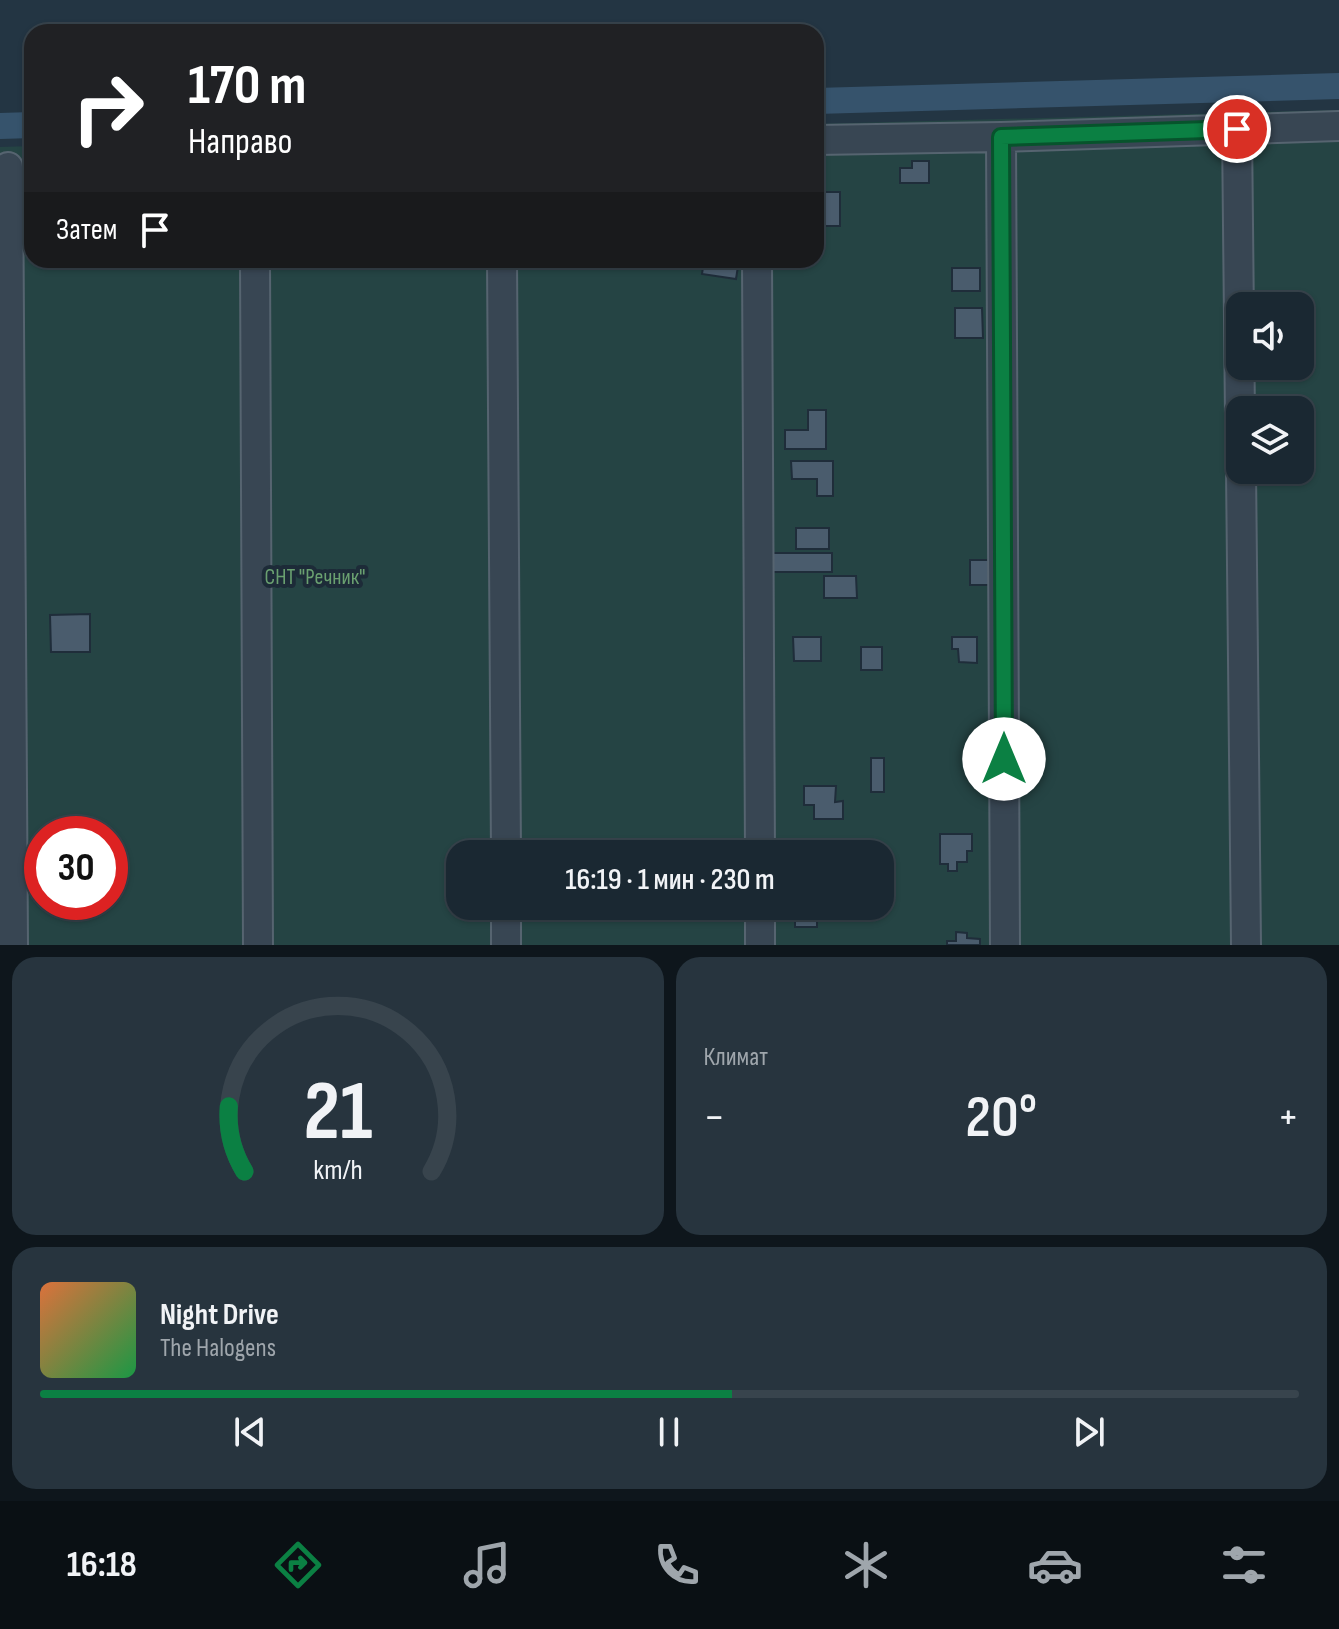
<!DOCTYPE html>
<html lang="ru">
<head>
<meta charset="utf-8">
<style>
  body { margin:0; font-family:"Sofia Sans Condensed",sans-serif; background:#27343e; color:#f1f3f6; height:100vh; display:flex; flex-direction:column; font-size:30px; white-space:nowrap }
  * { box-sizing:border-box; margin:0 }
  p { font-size:26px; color:#9fa6ac }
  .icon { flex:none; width:44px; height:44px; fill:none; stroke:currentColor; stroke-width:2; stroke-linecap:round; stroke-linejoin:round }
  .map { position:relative; height:945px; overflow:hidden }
  .sheet { display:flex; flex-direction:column; gap:12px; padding:12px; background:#0e161c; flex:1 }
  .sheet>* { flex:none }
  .guide { position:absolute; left:24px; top:24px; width:800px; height:244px; border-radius:24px; box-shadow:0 2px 6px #0004,0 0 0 2px #38444d; background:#202124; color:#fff; overflow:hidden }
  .tools { position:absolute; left:1226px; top:292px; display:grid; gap:16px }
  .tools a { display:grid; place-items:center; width:88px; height:88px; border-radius:16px; background:#1a2832; box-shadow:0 2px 6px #0004,0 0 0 2px #38444d; font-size:40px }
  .speed { position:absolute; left:24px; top:816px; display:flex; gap:16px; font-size:40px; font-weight:700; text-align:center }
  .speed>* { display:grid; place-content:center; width:104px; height:104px; border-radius:50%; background:#1a2832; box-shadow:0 2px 6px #0004,0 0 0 2px #38444d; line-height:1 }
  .speed .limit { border:12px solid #d22; background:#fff; color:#111 }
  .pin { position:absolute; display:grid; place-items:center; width:68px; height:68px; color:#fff; margin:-34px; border:4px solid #fff; border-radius:50%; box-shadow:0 2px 8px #0007 }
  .me { position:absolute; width:88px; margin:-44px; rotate:0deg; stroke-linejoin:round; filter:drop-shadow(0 0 6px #0008) }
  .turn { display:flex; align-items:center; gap:28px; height:168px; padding:0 32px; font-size:36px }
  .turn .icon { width:104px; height:104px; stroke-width:2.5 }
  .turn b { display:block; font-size:56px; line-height:68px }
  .then { display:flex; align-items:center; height:76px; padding:0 32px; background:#0003; gap:16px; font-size:30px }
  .big { font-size:60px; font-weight:600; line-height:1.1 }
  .sheet .tile { flex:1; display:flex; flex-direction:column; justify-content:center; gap:12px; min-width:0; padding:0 28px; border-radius:24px; background:#27343e }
  .sheet .dial { align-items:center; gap:0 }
  .dial svg { height:208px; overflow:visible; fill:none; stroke:#38444d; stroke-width:7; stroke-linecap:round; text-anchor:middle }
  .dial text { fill:#f1f3f6; stroke:none }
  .song { display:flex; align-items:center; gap:24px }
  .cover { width:96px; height:96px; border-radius:12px; background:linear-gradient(135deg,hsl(20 70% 55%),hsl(140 70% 35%)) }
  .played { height:8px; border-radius:4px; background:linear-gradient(90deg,#0b8043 55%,#38444d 55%) }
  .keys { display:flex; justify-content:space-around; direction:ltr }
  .heat { display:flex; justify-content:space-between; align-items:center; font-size:44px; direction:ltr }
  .sheet .tiles { flex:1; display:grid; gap:12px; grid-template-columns:1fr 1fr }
  .tile:last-child { grid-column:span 2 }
  .trip { position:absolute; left:446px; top:840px; width:448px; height:80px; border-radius:24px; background:#1a2832; box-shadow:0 2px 6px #0004,0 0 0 2px #38444d; font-weight:600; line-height:80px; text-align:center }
  .tabs { display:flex; height:128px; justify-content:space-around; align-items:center; background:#0a1014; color:#9fa6ac }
  .tabs .icon { width:56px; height:56px }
  .tabs .selected { color:#0b8043 }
  .tabs b { font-size:36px; color:#f1f3f6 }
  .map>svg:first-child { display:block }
</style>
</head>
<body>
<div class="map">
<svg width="1339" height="945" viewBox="0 0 1339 945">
  <rect width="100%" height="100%" fill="#233543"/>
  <path fill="#254444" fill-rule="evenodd" d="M1339,110V945H0V147L32,146V260H816V124ZM1240,306H1300V366H1240ZM1240,410H1300V470H1240ZM42,834H110V902H42ZM460,854H880V906H460Z"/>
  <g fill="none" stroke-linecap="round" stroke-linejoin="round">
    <path stroke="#36536c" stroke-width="26" d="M816,101L1339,86
      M0,126L32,125"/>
  </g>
  <path fill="#4a5c6d" stroke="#1f2d3a" stroke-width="2" d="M912,161H929V183H900V168H912Z
    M816,192H840V226H816Z
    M704,260H739L736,279L702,274Z
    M952,268H980V291H952Z
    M955,308H982L983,338H955Z
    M808,410H826V449H785V430H808Z
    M791,461H833V496H817V479H792Z
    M796,528H829V549H796Z
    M770,553H832V572H770Z
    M970,560H993L994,585H970Z
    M824,576H856L857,598H824Z
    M90,614V652H51L50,615Z
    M793,637H821V661H794Z
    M952,637H977V663L959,662L958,649H952Z
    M861,647H882V670H861Z
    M871,758H884V792H871Z
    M804,786H836L835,802L843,801V819H814V805H804Z
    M940,834H972V851H967V862H957V871H948V864H940Z
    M795,910H817V927H795Z
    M956,932L967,933V938L980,939V945H947V941H956Z"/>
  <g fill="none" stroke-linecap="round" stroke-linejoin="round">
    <g stroke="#566470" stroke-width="32">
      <path id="street" d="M1237,129L1240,416
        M1001,137L1005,945
        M816,140L1001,137L1339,126
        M8,167L13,945
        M255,260L258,945
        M502,260L506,854
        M757,260L760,854
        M1241,470L1246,945
        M506,906V945
        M760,906V945"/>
    </g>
    <use href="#street" stroke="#384653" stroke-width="28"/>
  </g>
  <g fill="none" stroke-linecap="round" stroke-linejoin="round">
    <g stroke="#07532c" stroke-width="20">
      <path id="route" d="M1004,759L1001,137L1237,129"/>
    </g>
    <use href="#route" stroke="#0b8043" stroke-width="14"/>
  </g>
  <g text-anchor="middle" stroke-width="8" stroke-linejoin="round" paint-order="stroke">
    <g font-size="22" fill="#6aa070" stroke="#1d2b38">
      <text x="315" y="584">СНТ "Речник"</text>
    </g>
  </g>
</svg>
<div class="tools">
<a><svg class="icon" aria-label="sound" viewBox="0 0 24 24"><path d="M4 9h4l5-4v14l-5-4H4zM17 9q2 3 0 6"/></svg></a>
<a><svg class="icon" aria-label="layers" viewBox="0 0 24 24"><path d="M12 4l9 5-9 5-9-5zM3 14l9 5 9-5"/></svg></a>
</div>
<div class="speed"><div class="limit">30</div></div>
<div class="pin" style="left:1237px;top:129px;background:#d93025"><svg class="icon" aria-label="arrive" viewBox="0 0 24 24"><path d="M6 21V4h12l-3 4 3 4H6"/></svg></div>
<svg class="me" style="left:1004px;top:759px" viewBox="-20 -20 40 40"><circle r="19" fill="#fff"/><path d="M0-13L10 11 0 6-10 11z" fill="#0b8043"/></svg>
<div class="trip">16:19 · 1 мин · 230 m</div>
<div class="guide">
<div class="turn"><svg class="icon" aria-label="right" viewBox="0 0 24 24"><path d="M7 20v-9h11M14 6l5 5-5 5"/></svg><div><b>170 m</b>Направо</div></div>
<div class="then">Затем<svg class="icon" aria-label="arrive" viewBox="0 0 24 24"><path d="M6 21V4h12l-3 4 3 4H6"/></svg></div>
</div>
</div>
<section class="sheet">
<div class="tiles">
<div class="tile dial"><svg viewBox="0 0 100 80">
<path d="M14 69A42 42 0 1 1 86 69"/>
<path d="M14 69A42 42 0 0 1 8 44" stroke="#0b8043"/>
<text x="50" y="56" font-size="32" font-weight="700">21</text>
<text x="50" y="72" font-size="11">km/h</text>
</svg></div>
<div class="tile"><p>Климат</p>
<div class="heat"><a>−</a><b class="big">20°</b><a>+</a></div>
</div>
<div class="tile">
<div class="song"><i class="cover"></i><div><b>Night Drive</b><p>The Halogens</p></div></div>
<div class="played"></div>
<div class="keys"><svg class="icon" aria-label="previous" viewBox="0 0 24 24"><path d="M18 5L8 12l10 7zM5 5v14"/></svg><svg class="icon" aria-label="pause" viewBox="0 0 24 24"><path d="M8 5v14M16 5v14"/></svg><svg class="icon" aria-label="next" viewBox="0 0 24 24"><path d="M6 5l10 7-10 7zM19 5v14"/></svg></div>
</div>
</div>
</section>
<nav class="tabs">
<b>16:18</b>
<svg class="icon selected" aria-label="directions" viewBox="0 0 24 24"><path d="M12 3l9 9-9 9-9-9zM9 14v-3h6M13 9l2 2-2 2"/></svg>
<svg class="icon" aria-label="music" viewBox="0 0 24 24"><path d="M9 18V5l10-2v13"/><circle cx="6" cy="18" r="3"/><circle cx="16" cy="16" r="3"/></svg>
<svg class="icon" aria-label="phone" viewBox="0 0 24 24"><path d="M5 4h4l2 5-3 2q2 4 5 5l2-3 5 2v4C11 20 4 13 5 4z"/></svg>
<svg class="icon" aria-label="climate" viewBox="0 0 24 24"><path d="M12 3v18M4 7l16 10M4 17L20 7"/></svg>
<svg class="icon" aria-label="car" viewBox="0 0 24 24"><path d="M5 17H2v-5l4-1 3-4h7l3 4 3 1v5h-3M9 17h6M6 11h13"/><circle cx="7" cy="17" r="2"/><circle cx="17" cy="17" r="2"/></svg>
<svg class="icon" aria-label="filters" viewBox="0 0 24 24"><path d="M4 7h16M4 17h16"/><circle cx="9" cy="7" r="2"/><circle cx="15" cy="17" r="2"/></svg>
</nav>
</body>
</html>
